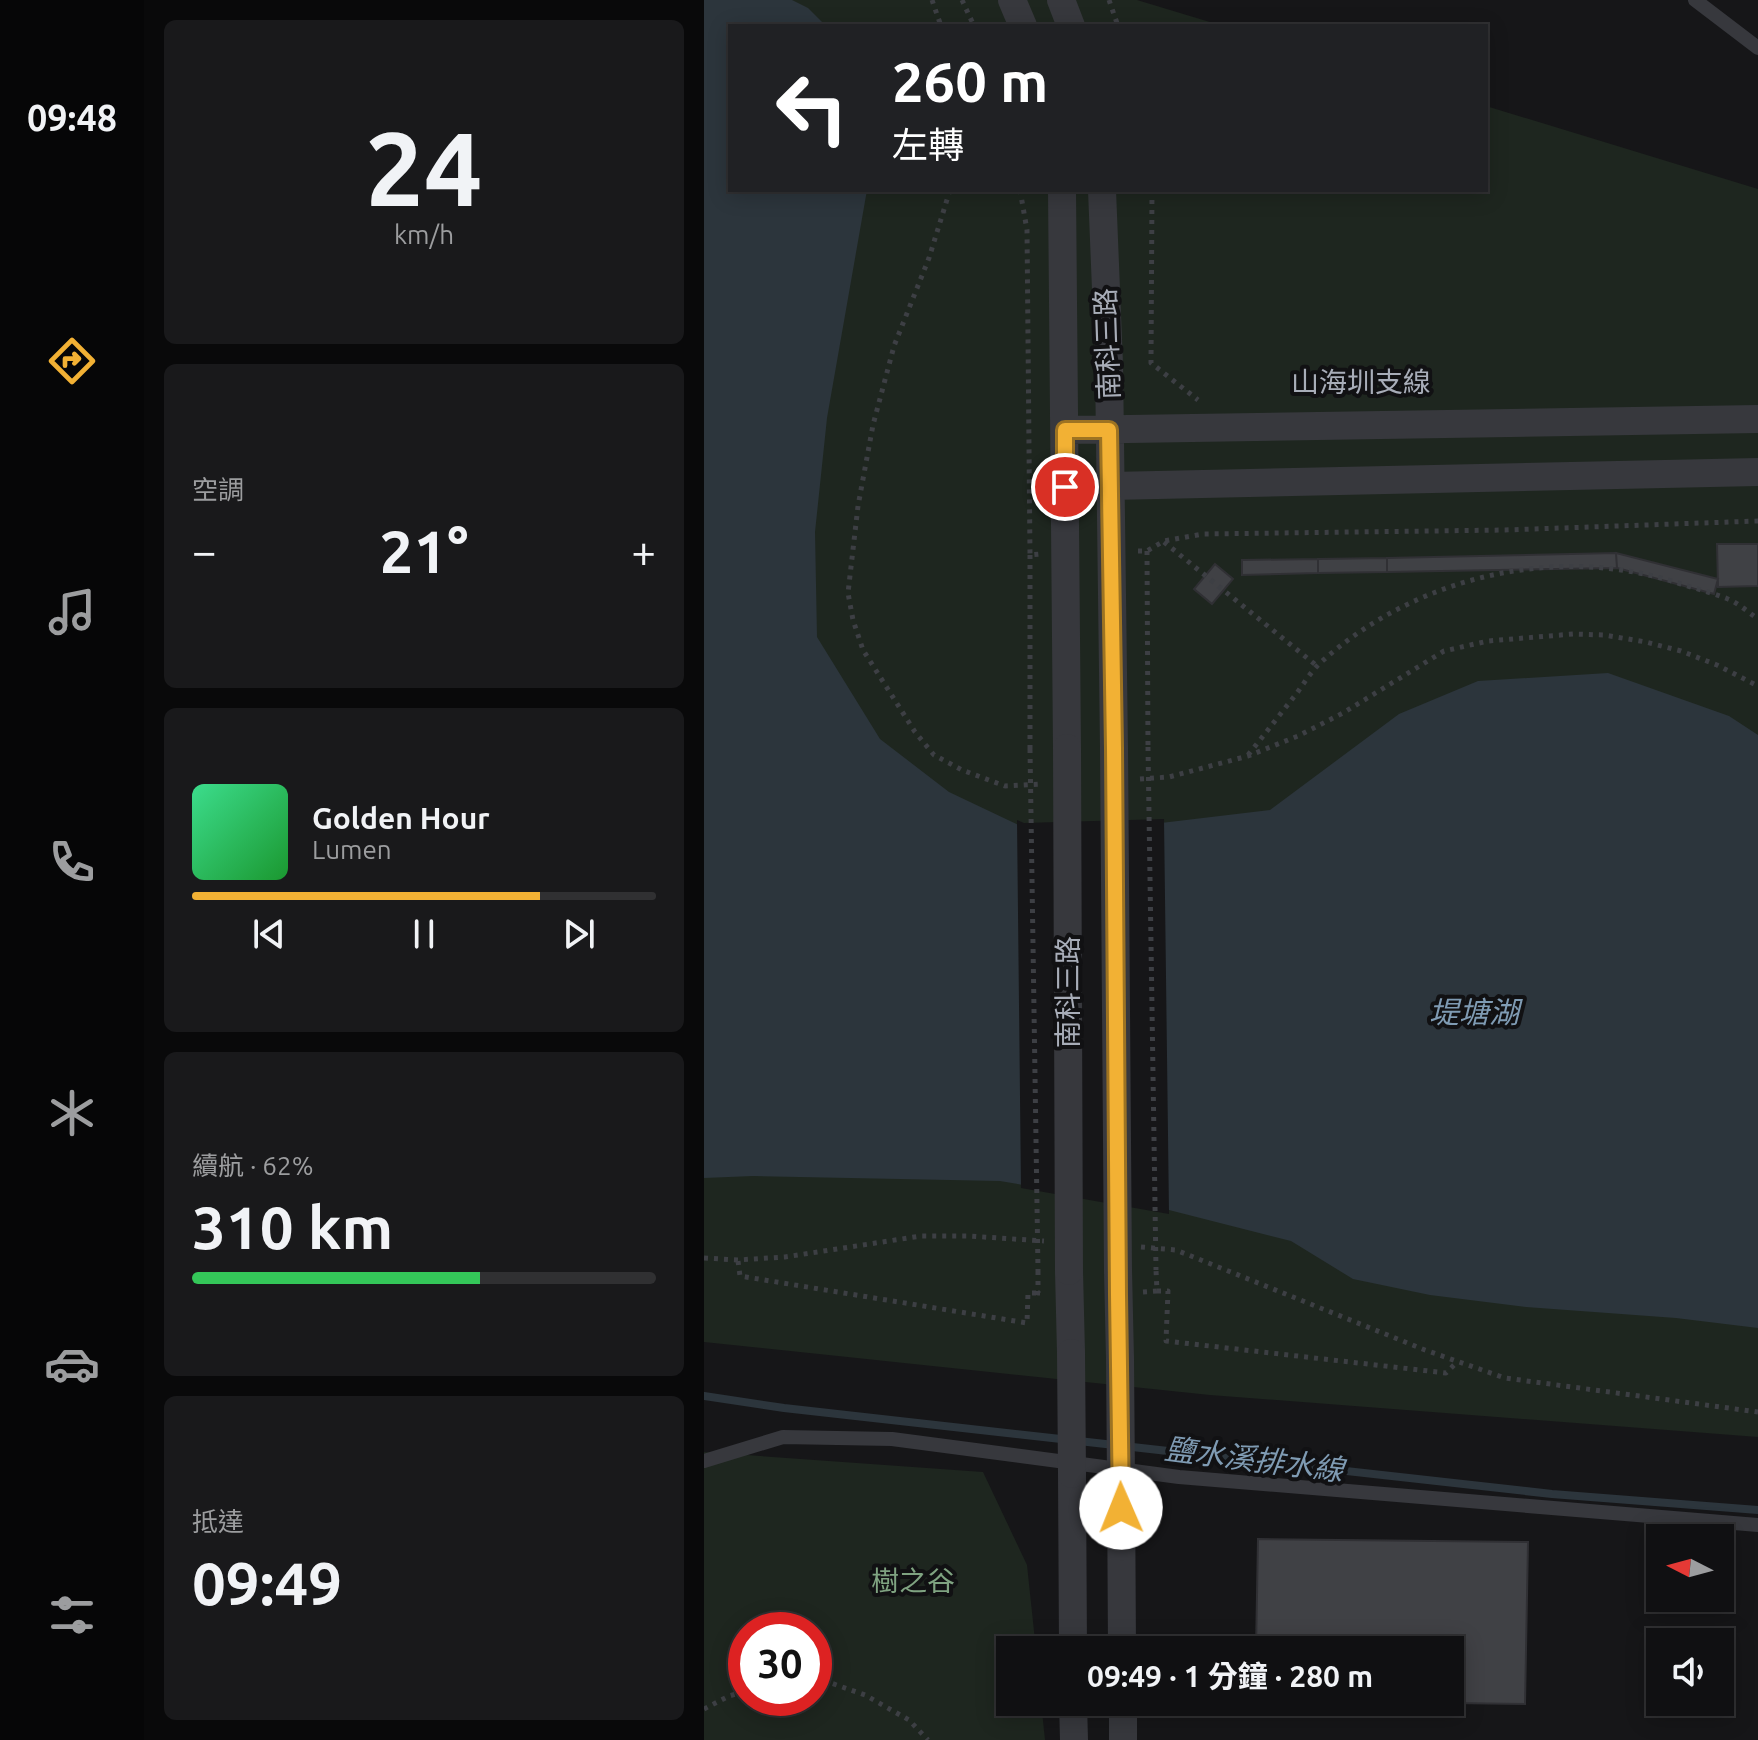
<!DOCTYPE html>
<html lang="zh-TW">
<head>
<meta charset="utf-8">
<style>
  body { margin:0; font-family:Ubuntu,"Noto Sans TC",sans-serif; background:#19191b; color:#f1f3f6; height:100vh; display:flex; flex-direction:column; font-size:30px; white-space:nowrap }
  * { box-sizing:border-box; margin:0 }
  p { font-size:26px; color:#9c9d9f }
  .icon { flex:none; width:44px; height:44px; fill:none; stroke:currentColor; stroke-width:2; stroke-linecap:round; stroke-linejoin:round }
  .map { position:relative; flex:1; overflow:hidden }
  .side { display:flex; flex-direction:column; gap:20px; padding:20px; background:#09090a; width:560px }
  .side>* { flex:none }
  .guide { position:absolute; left:24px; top:24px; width:760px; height:168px; border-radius:0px; box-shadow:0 4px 20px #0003,0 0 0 2px #303032; background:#202124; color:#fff; overflow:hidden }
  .needle { width:52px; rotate:276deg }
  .tools { position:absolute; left:942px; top:1524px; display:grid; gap:16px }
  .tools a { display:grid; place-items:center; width:88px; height:88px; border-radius:0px; background:#101012; box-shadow:0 4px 20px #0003,0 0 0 2px #303032; font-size:40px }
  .speed { position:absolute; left:24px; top:1612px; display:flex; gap:16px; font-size:40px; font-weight:700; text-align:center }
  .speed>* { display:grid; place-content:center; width:104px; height:104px; border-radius:50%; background:#101012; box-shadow:0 4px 20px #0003,0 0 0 2px #303032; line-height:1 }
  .speed .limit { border:12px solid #d22; background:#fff; color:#111 }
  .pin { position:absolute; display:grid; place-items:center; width:68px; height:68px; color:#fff; margin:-34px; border:4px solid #fff; border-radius:50%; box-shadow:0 2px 8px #0007 }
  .me { position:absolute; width:88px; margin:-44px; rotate:359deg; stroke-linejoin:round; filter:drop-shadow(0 0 6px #0008) }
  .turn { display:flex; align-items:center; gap:28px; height:168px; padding:0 32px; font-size:36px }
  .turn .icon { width:104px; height:104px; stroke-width:2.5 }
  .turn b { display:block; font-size:56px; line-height:68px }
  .big { font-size:60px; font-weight:700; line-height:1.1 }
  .side .widget { flex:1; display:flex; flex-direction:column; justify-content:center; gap:12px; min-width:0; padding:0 28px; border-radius:12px; background:#19191b }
  .side .dial { align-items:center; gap:0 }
  .dial b { font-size:104px; line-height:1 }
  .song { display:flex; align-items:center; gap:24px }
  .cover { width:96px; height:96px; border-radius:12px; background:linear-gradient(135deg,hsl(150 70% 55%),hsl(130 70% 35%)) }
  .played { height:8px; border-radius:4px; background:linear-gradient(90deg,#f2b134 75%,#303032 75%) }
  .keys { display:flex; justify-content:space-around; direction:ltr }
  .heat { display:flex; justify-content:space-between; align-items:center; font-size:44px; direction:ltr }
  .charge { height:12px; border-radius:6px; background:linear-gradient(90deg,#34c759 62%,#303032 0) }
  .trip { position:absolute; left:292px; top:1636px; width:468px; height:80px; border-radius:0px; background:#101012; box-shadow:0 4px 20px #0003,0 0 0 2px #303032; font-weight:700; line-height:80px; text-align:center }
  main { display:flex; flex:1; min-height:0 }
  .tab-bar { display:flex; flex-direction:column; width:144px; justify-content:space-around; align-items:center; background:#060607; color:#9c9d9f }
  .tab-bar .icon { width:56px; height:56px }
  .tab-bar .selected { color:#f2b134 }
  .tab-bar b { font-size:36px; color:#f1f3f6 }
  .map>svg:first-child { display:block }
</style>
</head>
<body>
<main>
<nav class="tab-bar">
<b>09:48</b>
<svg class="icon selected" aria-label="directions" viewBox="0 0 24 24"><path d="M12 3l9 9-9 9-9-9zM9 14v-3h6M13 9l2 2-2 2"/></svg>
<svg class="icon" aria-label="music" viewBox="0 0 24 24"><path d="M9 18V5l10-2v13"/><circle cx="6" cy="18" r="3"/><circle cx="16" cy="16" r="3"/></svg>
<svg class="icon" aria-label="phone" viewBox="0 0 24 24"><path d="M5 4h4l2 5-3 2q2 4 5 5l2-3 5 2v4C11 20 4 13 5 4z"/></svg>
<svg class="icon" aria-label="climate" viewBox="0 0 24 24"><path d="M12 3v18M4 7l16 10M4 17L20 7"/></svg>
<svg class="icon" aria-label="car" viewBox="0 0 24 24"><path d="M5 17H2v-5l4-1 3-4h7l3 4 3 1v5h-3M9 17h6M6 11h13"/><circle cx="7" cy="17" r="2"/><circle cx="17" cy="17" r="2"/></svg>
<svg class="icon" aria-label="filters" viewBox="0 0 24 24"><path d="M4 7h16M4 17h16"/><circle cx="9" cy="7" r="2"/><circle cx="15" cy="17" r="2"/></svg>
</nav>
<section class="side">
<div class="widget dial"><b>24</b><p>km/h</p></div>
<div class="widget"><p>空調</p>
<div class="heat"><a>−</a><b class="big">21°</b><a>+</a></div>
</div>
<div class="widget">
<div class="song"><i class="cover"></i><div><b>Golden Hour</b><p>Lumen</p></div></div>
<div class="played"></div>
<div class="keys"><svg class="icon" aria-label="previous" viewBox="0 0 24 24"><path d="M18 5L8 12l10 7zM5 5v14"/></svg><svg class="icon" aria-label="pause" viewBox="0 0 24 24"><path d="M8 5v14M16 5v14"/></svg><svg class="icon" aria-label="next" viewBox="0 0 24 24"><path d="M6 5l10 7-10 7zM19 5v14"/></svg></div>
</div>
<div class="widget"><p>續航 · 62%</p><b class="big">310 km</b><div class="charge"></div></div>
<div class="widget"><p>抵達</p><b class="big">09:49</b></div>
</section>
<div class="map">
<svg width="1054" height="1740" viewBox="0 0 1054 1740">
  <rect width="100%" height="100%" fill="#161618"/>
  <path fill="#1e261f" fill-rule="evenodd" d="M0,0H433L519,26H26V190H782V106L1054,189V1437L506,1395L0,1342Z
    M0,1452L279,1472L323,1565L332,1650H306V1702H337L341,1740H0ZM42,1630H110V1698H42Z"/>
  <path fill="#2c353c" d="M0,0H88L104,8L122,26H26V190H163L123,418L111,532L113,637L176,739L245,792L319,827L457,823L566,810L695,714L774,681L904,673L1025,716L1054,735V1328L972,1318L822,1307L726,1295L649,1279L587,1241L465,1210L296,1181L49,1176L0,1178Z"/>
  <path fill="#161618" d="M460,819L465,1214L317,1188L313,820L320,823Z"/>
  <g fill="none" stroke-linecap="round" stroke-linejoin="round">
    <path stroke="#2c353c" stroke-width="8" d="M0,1396L80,1408L848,1494L1054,1510"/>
  </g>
  <path fill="#404145" stroke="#303034" stroke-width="2" d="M1013,544H1054V586L1014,587Z
    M912,553L1014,579L1010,594L913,568Z
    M912,553L913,568L683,572V558Z
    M683,558V572L614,573V559Z
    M614,559V573L538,575V560Z
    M511,564L529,579L508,604L490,589Z
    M554,1539L824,1542L821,1704L672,1702H746V1650H552Z"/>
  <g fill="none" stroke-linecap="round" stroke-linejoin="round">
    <path stroke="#3d3f44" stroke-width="5" stroke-dasharray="4 6" stroke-linecap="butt" d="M228,0L237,26
      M258,0L270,26
      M405,0L414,26
      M246,190L225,258L190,346L169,425L154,506L144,593L149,620L159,650L211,732L230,755L258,770L301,786L338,784
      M316,190L323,230L326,555L336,554
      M448,190L447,363L494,400
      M460,542L613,666
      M434,551H443L460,541L499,534L801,530L1054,521
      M443,551L444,747
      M326,749V555
      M544,755C561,734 577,713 593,693C600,683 607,672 615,664C711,576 854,543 977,584C993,589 1009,593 1024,599C1034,603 1044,612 1054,619
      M436,779L465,777L544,756L594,736L639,713L740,651L784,641L869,634L900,635L942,642L977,651L1013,665L1054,686
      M437,1247L472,1250L721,1350L801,1378L1054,1412
      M0,1258L34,1260L81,1257L217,1236H265L340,1241
      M34,1261L36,1276L323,1323L324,1293H334
      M334,1271V1293H336
      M453,1291H464L462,1341L742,1373L753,1362
      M439,1292L453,1291L452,1270
      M110,1677L161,1695L205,1720L224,1740
      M0,1709L25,1696L42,1691"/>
    <path stroke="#37383d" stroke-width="14" d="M991,0L1054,48
      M0,1461L79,1437L188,1439L475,1477L1054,1525"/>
    <path stroke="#37383d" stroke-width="28" d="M308,0L319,26
      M357,0L367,26
      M358,190L363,748
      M398,190L405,364L410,748
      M361,430L1054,419
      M361,487L1054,472
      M414,1270L416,1359
      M365,1271L367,1353
      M368,1474L369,1650
      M417,1480L418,1650
      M369,1702L370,1740
      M419,1702V1740"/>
    <path stroke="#3d3f44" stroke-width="5" stroke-dasharray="4 6" stroke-linecap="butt" d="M444,747L452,1270
      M326,749L334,1271"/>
    <path stroke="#37383d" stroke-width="28" d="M363,748L365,1271
      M410,748L414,1270
      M367,1353L368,1474
      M416,1359L417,1480"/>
  </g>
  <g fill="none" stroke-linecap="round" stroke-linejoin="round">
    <g stroke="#9d7322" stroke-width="20">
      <path id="route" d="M361,487V430H405L410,748L414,1295L417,1508"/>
    </g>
    <use href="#route" stroke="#f2b134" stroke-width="14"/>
  </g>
  <g text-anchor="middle" stroke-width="8" stroke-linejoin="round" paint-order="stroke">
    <g font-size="28" fill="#a8adb8" stroke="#111113">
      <text transform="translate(403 344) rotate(-92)" y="10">南科三路</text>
      <text x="657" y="392">山海圳支線</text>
      <text transform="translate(364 992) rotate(-90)" y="10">南科三路</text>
    </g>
    <g font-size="28" fill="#7fa381" stroke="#111113">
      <text x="209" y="1591">樹之谷</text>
    </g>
    <g font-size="30" font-style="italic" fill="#7f9bb3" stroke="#111113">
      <text x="770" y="1023">堤塘湖</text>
      <text transform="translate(550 1460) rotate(7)" y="10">鹽水溪排水線</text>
    </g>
  </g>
</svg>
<div class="tools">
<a><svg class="needle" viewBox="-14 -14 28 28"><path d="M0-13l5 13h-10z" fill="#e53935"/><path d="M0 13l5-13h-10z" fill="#9c9d9f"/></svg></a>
<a><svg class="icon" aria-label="sound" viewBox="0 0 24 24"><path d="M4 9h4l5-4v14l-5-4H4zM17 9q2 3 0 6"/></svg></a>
</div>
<div class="speed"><div class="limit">30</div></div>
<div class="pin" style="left:361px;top:487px;background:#d93025"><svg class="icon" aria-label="arrive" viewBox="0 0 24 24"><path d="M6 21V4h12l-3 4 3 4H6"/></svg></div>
<svg class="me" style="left:417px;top:1508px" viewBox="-20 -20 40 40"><circle r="19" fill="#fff"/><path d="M0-13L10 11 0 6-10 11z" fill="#f2b134"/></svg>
<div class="trip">09:49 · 1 分鐘 · 280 m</div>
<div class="guide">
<div class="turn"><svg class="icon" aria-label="left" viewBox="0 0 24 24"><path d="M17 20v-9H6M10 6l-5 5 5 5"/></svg><div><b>260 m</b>左轉</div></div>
</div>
</div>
</main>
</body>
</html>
